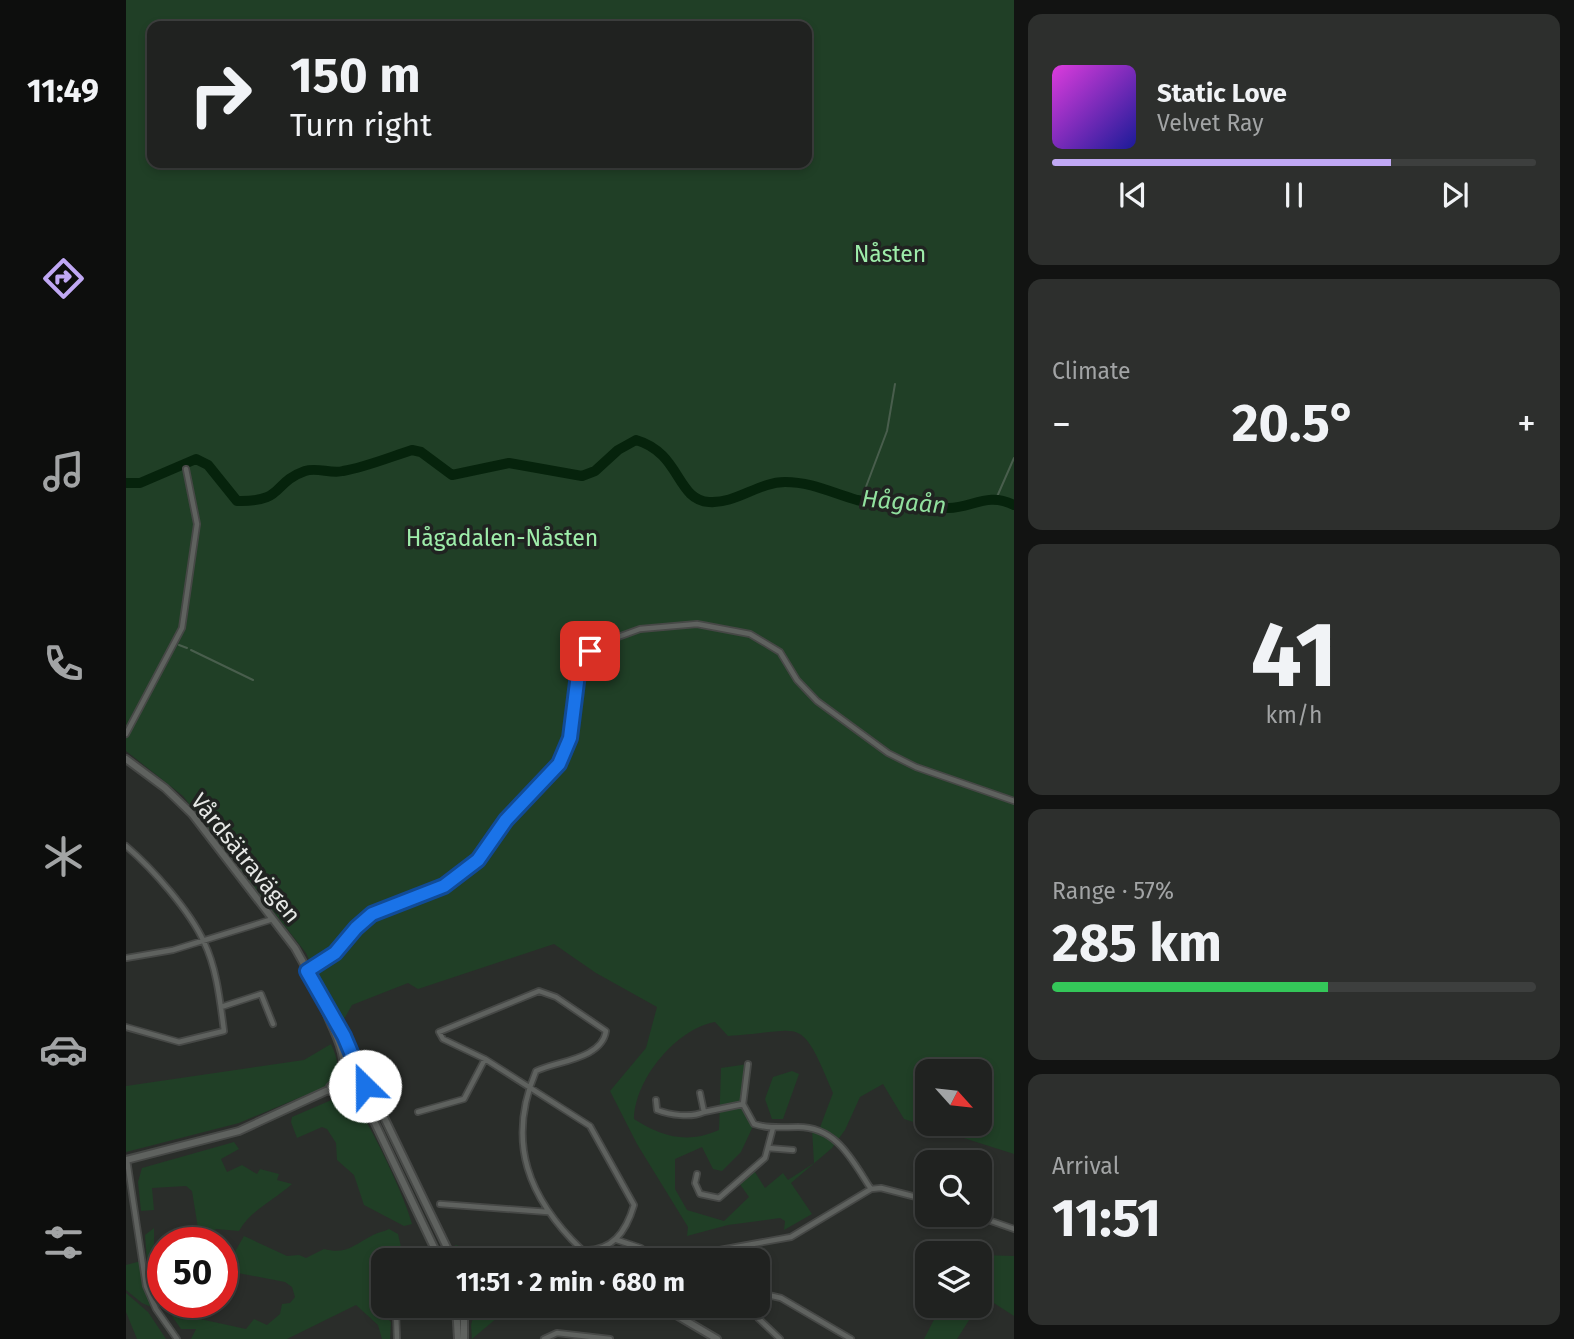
<!DOCTYPE html>
<html lang="en">
<head>
<meta charset="utf-8">
<style>
  body { margin:0; font-family:"Fira Sans",sans-serif; background:#2d2f2d; color:#f1f3f6; height:100vh; display:flex; flex-direction:column; font-size:26px; white-space:nowrap }
  * { box-sizing:border-box; margin:0 }
  p { font-size:23px; color:#a2a4a5 }
  .icon { flex:none; width:38px; height:38px; fill:none; stroke:currentColor; stroke-width:2; stroke-linecap:round; stroke-linejoin:round }
  .map { position:relative; flex:1; overflow:hidden }
  .sheet { display:flex; flex-direction:column; gap:14px; padding:14px; background:#121312; width:560px }
  .sheet>* { flex:none }
  .guide { position:absolute; left:21px; top:21px; width:665px; height:147px; border-radius:14px; box-shadow:0 4px 10px #0003,0 0 0 2px #3d3f3e; background:#202220; color:#f1f3f6; overflow:hidden }
  .needle { width:46px; rotate:117deg }
  .tools { position:absolute; left:789px; top:1059px; display:grid; gap:14px }
  .tools a { display:grid; place-items:center; width:77px; height:77px; border-radius:14px; background:#202220; box-shadow:0 4px 10px #0003,0 0 0 2px #3d3f3e; font-size:35px }
  .speed { position:absolute; left:21px; top:1227px; display:flex; gap:14px; font-size:35px; font-weight:700; text-align:center }
  .speed>* { display:grid; place-content:center; width:91px; height:91px; border-radius:50%; background:#202220; box-shadow:0 4px 10px #0003,0 0 0 2px #3d3f3e; line-height:1 }
  .speed .limit { border:10px solid #d22; background:#fff; color:#111 }
  .pin { position:absolute; display:grid; place-items:center; width:60px; height:60px; color:#fff; margin:-30px; border-radius:14px; box-shadow:0 4px 10px #0006 }
  .me { position:absolute; width:77px; margin:-38px; rotate:337deg; stroke-linejoin:round; filter:drop-shadow(0 0 5px #0008) }
  .turn { display:flex; align-items:center; gap:24px; height:147px; padding:0 28px; font-size:32px }
  .turn .icon { width:91px; height:91px; stroke-width:2.5 }
  .turn b { display:block; font-size:49px; line-height:60px }
  .big { font-size:52px; font-weight:700; line-height:1.1 }
  .sheet .widget { flex:1; display:flex; flex-direction:column; justify-content:center; gap:10px; min-width:0; padding:0 24px; border-radius:14px; background:#2d2f2d }
  .sheet .dial { align-items:center; gap:0 }
  .dial b { font-size:91px; line-height:1 }
  .song { display:flex; align-items:center; gap:21px }
  .cover { width:84px; height:84px; border-radius:10px; background:linear-gradient(135deg,hsl(300 70% 55%),hsl(240 70% 35%)) }
  .played { height:7px; border-radius:4px; background:linear-gradient(90deg,#c0a8f4 70%,#3d3f3e 70%) }
  .keys { display:flex; justify-content:space-around; direction:ltr }
  .heat { display:flex; justify-content:space-between; align-items:center; font-size:38px; direction:ltr }
  .charge { height:10px; border-radius:5px; background:linear-gradient(90deg,#34c759 57%,#3d3f3e 0) }
  .trip { position:absolute; left:245px; top:1248px; width:399px; height:70px; border-radius:14px; background:#202220; box-shadow:0 4px 10px #0003,0 0 0 2px #3d3f3e; font-weight:700; line-height:70px; text-align:center }
  main { display:flex; flex:1; min-height:0 }
  .dock { display:flex; flex-direction:column; width:126px; justify-content:space-around; align-items:center; background:#0d0e0d; color:#a2a4a5 }
  .dock .icon { width:49px; height:49px }
  .dock .current { color:#c0a8f4 }
  .dock b { font-size:32px; color:#f1f3f6 }
  .map>svg:first-child { display:block }
</style>
</head>
<body>
<main>
<nav class="dock">
<b>11:49</b>
<svg class="icon current" aria-label="directions" viewBox="0 0 24 24"><path d="M12 3l9 9-9 9-9-9zM9 14v-3h6M13 9l2 2-2 2"/></svg>
<svg class="icon" aria-label="music" viewBox="0 0 24 24"><path d="M9 18V5l10-2v13"/><circle cx="6" cy="18" r="3"/><circle cx="16" cy="16" r="3"/></svg>
<svg class="icon" aria-label="phone" viewBox="0 0 24 24"><path d="M5 4h4l2 5-3 2q2 4 5 5l2-3 5 2v4C11 20 4 13 5 4z"/></svg>
<svg class="icon" aria-label="climate" viewBox="0 0 24 24"><path d="M12 3v18M4 7l16 10M4 17L20 7"/></svg>
<svg class="icon" aria-label="car" viewBox="0 0 24 24"><path d="M5 17H2v-5l4-1 3-4h7l3 4 3 1v5h-3M9 17h6M6 11h13"/><circle cx="7" cy="17" r="2"/><circle cx="17" cy="17" r="2"/></svg>
<svg class="icon" aria-label="filters" viewBox="0 0 24 24"><path d="M4 7h16M4 17h16"/><circle cx="9" cy="7" r="2"/><circle cx="15" cy="17" r="2"/></svg>
</nav>
<div class="map">
<svg width="888" height="1339" viewBox="0 0 888 1339">
  <rect width="100%" height="100%" fill="#2a2d2a"/>
  <path fill="#203f26" fill-rule="evenodd" d="M0,0H888V1154L778,1119L757,1084L734,1097L719,1130L706,1148L665,1183L686,1214L658,1230L659,1221L654,1218L602,1225L561,1236L562,1227L511,1144L484,1091L520,1048L531,1007L470,973L428,944L292,989L282,983L226,1005L217,1021L211,1012L208,1013L180,953L57,796L0,751ZM26,26H681V163H26ZM589,1022L602,1036C678,1032 673,1011 707,1093L693,1130L686,1129L688,1163L662,1180L657,1173L639,1188L627,1169L611,1180L623,1197L598,1221L561,1210L549,1189V1159L576,1147L587,1169L596,1171L615,1152L628,1124L617,1104L622,1064L595,1068L593,1130C561,1144 536,1137 508,1119C509,1079 550,1029 589,1022ZM802,1071H854V1124H802Z
    M205,1044C213,1062 215,1071 201,1086L113,1123L0,1152V1086L178,1060Z
    M666,1071L673,1074L657,1119H646L639,1099L647,1077Z
    M210,1098C220,1100 230,1106 236,1115C249,1134 281,1202 286,1224L278,1226L238,1205L228,1175L211,1160L210,1143L201,1129L196,1127L171,1138L165,1122L166,1117Z
    M108,1142L113,1149L95,1159L101,1172L116,1165L131,1174L134,1169L153,1174L151,1180L166,1184C148,1200 125,1210 113,1231L90,1229L81,1235L72,1229L65,1242H54L72,1228L66,1191L60,1186L26,1188L28,1210L15,1211L12,1182L16,1168Z
    M28,1228V1245L37,1247V1272L22,1274L19,1235Z
    M263,1229L272,1234L278,1260H257C257,1278 253,1312 265,1322L264,1339H256L252,1325L230,1305L161,1339H65L70,1329H55L24,1285L28,1281L37,1280V1302L51,1314L120,1329L128,1319L141,1325L154,1314L156,1304L164,1303L169,1297L166,1287L159,1282L112,1273L106,1257L118,1236L161,1256L173,1255L180,1258L198,1249C220,1255 228,1245 247,1235C252,1232 258,1232 263,1229Z
    M329,1245L382,1258L414,1260H333Z
    M854,1255L888,1256V1316L860,1298L854,1303Z
    M15,1261L30,1309L16,1303L0,1290V1265Z
    M0,1293L22,1312L40,1339H11L0,1312Z
    M350,1306H431L417,1311L414,1306L378,1312L346,1339L345,1325Z
    M815,1306H852L831,1339H798Z"/>
  <g fill="none" stroke-linecap="round" stroke-linejoin="round">
    <path stroke="#495e4d" stroke-width="2" d="M870,499L888,458
      M735,500L761,431L769,384
      M53,645L61,648
      M65,650L127,680"/>
    <path stroke="#06230c" stroke-width="10" d="M0,483H14L70,459L82,465L111,501C160,502 145,483 179,471C191,467 205,474 217,471C240,467 264,457 286,450L295,452L326,475L383,463L456,476L469,471L492,450L510,440C555,453 550,500 583,502C610,504 632,482 659,482C686,482 706,493 731,500C753,505 778,499 800,502C807,503 814,508 821,508C845,509 861,491 888,505"/>
    <g stroke="#464846" stroke-width="8">
      <path id="street" d="M0,734L56,628L71,524L60,469
        M0,846C26,868 64,911 78,942C91,969 94,1001 98,1031L53,1042L0,1027
        M0,958L47,950L147,919
        M181,971L209,953L246,914L318,886L352,860L380,820L434,764L444,738L452,674L458,660L470,645L514,629L571,624L624,634L654,652L671,680L691,701L762,753L790,767L888,801
        M95,1007L135,994L147,1024
        M622,1064L617,1104L628,1124C643,1129 657,1127 672,1127C711,1127 726,1160 745,1189
        M574,1093L578,1112L617,1104
        M530,1100L531,1110C544,1115 565,1118 578,1112
        M292,1112L338,1099L359,1059
        M642,1148L667,1150
        M1,1160L20,1286L30,1309L51,1339
        M571,1174L569,1183L574,1194L593,1198L639,1158L647,1128
        M314,1204L422,1212
        M845,1214L888,1229
        M491,1240L515,1248L530,1260
        M456,1260V1250C486,1252 500,1232 508,1205L464,1126L359,1059L317,1039L313,1032L413,991L430,997L480,1031C476,1059 431,1061 410,1071C380,1142 402,1198 456,1250
        M560,1260L572,1254L665,1237L745,1189L755,1188L802,1200
        M271,1339L270,1313L274,1306
        M418,1339L431,1333L484,1339
        M654,1339L632,1318L634,1300L642,1295L655,1298L725,1339"/>
    </g>
    <g stroke="#464846" stroke-width="10">
      <path id="secondary" d="M0,759L39,788L66,814L169,948L218,1036L229,1062L237,1070L239,1086L254,1109L327,1260
        M199,1009C209,1038 231,1063 204,1087
        M216,1075L218,1083L239,1102L314,1260
        M0,1160L113,1131L200,1091L222,1087
        M330,1306L332,1339
        M338,1306V1339
        M535,1306L591,1339"/>
    </g>
    <use href="#street" stroke="#5f625f" stroke-width="4.5"/>
    <use href="#secondary" stroke="#5f625f" stroke-width="6"/>
  </g>
  <g fill="none" stroke-linecap="round" stroke-linejoin="round">
    <g stroke="#114b97" stroke-width="18">
      <path id="route" d="M239,1086L237,1070L229,1062L218,1036L181,971L209,953L230,928L246,914L318,886L352,860L380,820L433,764L444,738L452,674L464,651"/>
    </g>
    <use href="#route" stroke="#1a73e8" stroke-width="12"/>
  </g>
  <g text-anchor="middle" stroke-width="7" stroke-linejoin="round" paint-order="stroke">
    <g font-size="23" fill="#9eedaa" stroke="#202321">
      <text x="764" y="262">Nåsten</text>
      <text x="376" y="546">Hågadalen-Nåsten</text>
    </g>
    <g font-size="23" fill="#e6e8e6" stroke="#202321">
      <text transform="translate(120 858) rotate(51)" y="8">Vårdsätravägen</text>
    </g>
    <g font-size="24" font-style="italic" fill="#91e09e" stroke="#202321">
      <text transform="translate(778 502) rotate(5)" y="8">Hågaån</text>
    </g>
  </g>
</svg>
<div class="tools">
<a><svg class="needle" viewBox="-14 -14 28 28"><path d="M0-13l5 13h-10z" fill="#e53935"/><path d="M0 13l5-13h-10z" fill="#a2a4a5"/></svg></a>
<a><svg class="icon" aria-label="search" viewBox="0 0 24 24"><circle cx="10" cy="10" r="6"/><path d="M15 15l6 6"/></svg></a>
<a><svg class="icon" aria-label="layers" viewBox="0 0 24 24"><path d="M12 4l9 5-9 5-9-5zM3 14l9 5 9-5"/></svg></a>
</div>
<div class="speed"><div class="limit">50</div></div>
<div class="pin" style="left:464px;top:651px;background:#d93025"><svg class="icon" aria-label="arrive" viewBox="0 0 24 24"><path d="M6 21V4h12l-3 4 3 4H6"/></svg></div>
<svg class="me" style="left:239px;top:1086px" viewBox="-20 -20 40 40"><circle r="19" fill="#fff"/><path d="M0-13L10 11 0 6-10 11z" fill="#1a73e8"/></svg>
<div class="trip">11:51 · 2 min · 680 m</div>
<div class="guide">
<div class="turn"><svg class="icon" aria-label="right" viewBox="0 0 24 24"><path d="M7 20v-9h11M14 6l5 5-5 5"/></svg><div><b>150 m</b>Turn right</div></div>
</div>
</div>
<section class="sheet">
<div class="widget">
<div class="song"><i class="cover"></i><div><b>Static Love</b><p>Velvet Ray</p></div></div>
<div class="played"></div>
<div class="keys"><svg class="icon" aria-label="previous" viewBox="0 0 24 24"><path d="M18 5L8 12l10 7zM5 5v14"/></svg><svg class="icon" aria-label="pause" viewBox="0 0 24 24"><path d="M8 5v14M16 5v14"/></svg><svg class="icon" aria-label="next" viewBox="0 0 24 24"><path d="M6 5l10 7-10 7zM19 5v14"/></svg></div>
</div>
<div class="widget"><p>Climate</p>
<div class="heat"><a>−</a><b class="big">20.5°</b><a>+</a></div>
</div>
<div class="widget dial"><b>41</b><p>km/h</p></div>
<div class="widget"><p>Range · 57%</p><b class="big">285 km</b><div class="charge"></div></div>
<div class="widget"><p>Arrival</p><b class="big">11:51</b></div>
</section>
</main>
</body>
</html>
